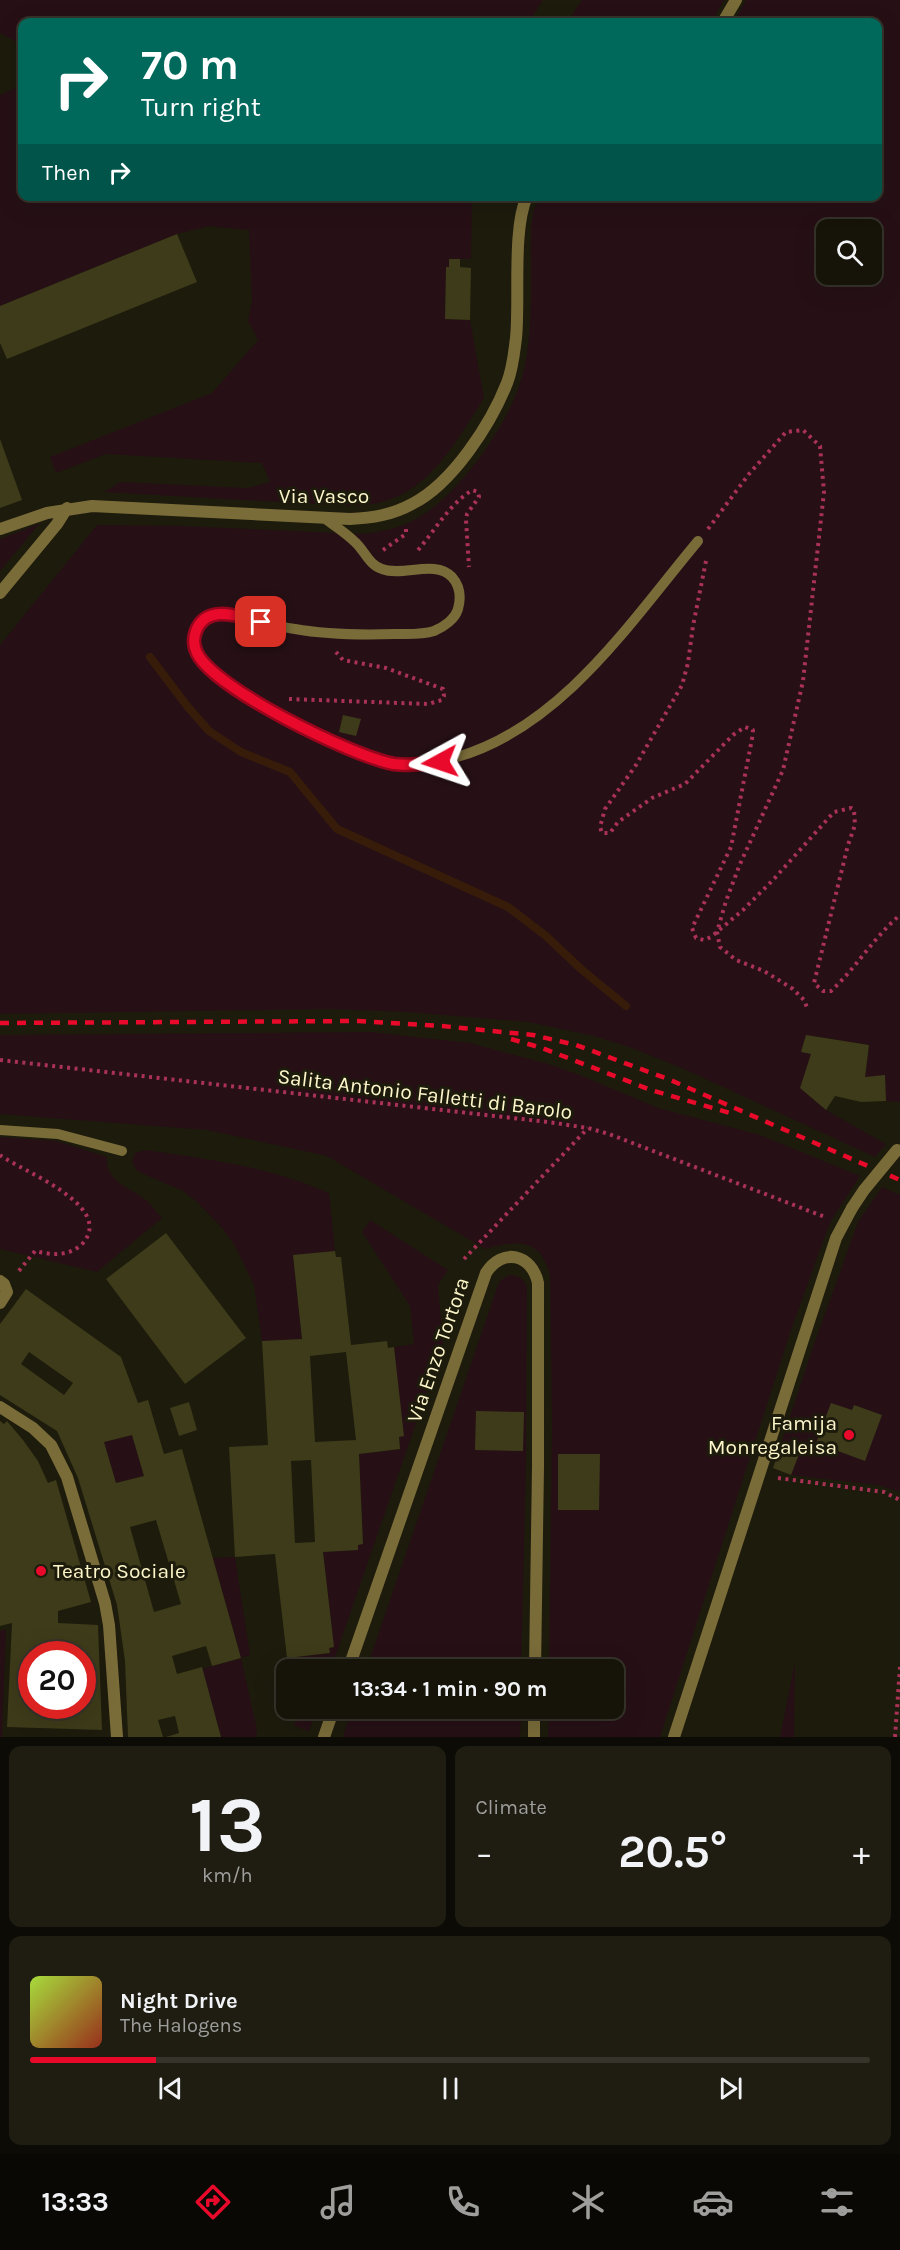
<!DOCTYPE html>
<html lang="en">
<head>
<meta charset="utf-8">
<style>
  body { margin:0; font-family:Karla,sans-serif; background:#1f1d12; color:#f1f3f6; height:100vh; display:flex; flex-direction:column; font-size:22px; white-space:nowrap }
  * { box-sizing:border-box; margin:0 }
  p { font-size:20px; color:#9e9e9c }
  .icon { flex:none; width:33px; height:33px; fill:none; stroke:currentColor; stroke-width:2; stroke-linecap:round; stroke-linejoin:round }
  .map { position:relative; height:1737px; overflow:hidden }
  .side { display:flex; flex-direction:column; gap:9px; padding:9px; background:#0c0b05; flex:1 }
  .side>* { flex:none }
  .top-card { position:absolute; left:18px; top:18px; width:864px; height:183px; border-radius:12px; box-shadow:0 6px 24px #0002,0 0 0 2px #35332a; background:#00695c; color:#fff; overflow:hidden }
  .fabs { position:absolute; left:816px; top:219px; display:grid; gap:12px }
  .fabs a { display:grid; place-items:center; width:66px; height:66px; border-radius:12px; background:#161409; box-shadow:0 6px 24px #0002,0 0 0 2px #35332a; font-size:30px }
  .speed { position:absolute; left:18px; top:1641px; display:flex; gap:12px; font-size:30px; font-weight:700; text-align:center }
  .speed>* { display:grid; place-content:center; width:78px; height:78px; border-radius:50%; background:#161409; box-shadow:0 6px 24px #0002,0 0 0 2px #35332a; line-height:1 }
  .speed .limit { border:9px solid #d22; background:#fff; color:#111 }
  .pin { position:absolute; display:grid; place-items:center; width:51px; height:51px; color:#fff; margin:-26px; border-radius:12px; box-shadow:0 3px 9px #0006 }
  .me { position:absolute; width:66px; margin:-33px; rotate:265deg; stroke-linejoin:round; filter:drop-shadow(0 0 4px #0008) }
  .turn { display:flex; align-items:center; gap:21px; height:126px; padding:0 24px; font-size:27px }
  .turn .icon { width:78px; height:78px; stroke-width:2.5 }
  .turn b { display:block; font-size:42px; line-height:51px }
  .then { display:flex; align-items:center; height:57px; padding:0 24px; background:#0003; gap:12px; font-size:22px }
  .big { font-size:45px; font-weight:700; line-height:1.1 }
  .side .tile { flex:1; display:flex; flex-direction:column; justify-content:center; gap:9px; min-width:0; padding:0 21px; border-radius:12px; background:#1f1d12 }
  .side .dial { align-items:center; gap:0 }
  .dial b { font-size:78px; line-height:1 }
  .song { display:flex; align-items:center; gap:18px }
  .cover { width:72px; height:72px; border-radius:9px; background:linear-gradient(135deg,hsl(80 70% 55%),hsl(10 70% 35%)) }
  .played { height:6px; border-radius:3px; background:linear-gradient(90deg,#e90a2b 15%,#35332a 15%) }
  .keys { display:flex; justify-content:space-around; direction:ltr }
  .heat { display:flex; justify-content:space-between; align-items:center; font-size:33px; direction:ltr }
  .side .tiles { flex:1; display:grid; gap:9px; grid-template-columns:1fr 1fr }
  .tile:last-child { grid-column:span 2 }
  .trip { position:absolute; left:276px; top:1659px; width:348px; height:60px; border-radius:12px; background:#161409; box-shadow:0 6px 24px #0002,0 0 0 2px #35332a; font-weight:700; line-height:60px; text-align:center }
  .tab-bar { display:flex; height:96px; justify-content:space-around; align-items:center; background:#090804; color:#9e9e9c }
  .tab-bar .icon { width:42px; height:42px }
  .tab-bar .current { color:#e90a2b }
  .tab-bar b { font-size:27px; color:#f1f3f6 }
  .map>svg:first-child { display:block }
</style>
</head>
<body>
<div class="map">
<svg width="900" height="1737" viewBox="0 0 900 1737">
  <rect width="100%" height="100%" fill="#1d1b0c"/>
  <path fill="#261016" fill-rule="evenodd" d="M0,0H543L529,22H22V45L0,33Z
    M582,0H724L712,22H567Z
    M746,0H900V1102L886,1101L865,1077L869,1045L806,1035L801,1051L811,1054L801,1088L826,1110L886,1144L875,1157L684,1069L632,1048L594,1036L528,1022L407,1012L329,1009L0,1014V645L97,525L183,526L360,534C382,532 402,528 421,516C463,490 514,417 524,369C534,326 530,272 531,227L534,209L541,197L878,196V22H734ZM826,230H872V274H826Z
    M22,85V196L472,197L471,259H449V267L446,268L445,319L470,320L484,398C459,437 431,490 382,502C372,505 360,505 350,506L104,492L120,482L247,488L270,482L262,463L106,454L56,473L50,457L212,393L258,340L248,321L252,301L249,230L209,226L177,234L0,306V95Z
    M39,524L0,571V539Z
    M371,1032L470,1043L545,1063L580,1075L658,1108L760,1135L860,1176L832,1219L823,1241L790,1333L660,1737H548L549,1709L614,1708V1670L549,1669L552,1424L550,1276C541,1238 518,1240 485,1249L327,1156L207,1130L0,1114V1035Z
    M0,1137L57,1141L107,1157C105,1182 129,1187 146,1200C152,1205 157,1213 162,1218L97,1272L0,1249Z
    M146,1150C207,1159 272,1167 329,1193L335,1251L293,1256L302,1339L262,1341L254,1285L235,1246L223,1229L197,1202L183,1191L137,1171L132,1162L135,1153Z
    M882,1187L900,1195V1492L878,1485L791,1475L773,1468L812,1350L858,1222Z
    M370,1220L448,1270L438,1285L443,1345L331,1669H289L287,1658L329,1653V1648L334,1647L323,1552L358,1550V1545L363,1544L359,1454L400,1449L394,1347L414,1344L410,1306L362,1232Z
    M509,1275C518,1275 524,1279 527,1287L526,1465L521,1669L366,1670L497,1288L500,1281Z
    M132,1435L144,1476L116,1483L104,1442Z
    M235,1557L250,1655L241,1658L257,1729L256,1737H221L202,1669L241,1658L213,1558Z
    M6,1629L2,1737H0V1631Z
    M795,1662L794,1737H780Z
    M293,1709H317L309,1731L295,1726Z
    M352,1709H521L520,1737H343Z"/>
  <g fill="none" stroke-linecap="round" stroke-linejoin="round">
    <path stroke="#371c0a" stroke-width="8" d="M150,657L187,706L209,731L241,752L290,772L337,829L508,907L546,936L581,969L626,1006"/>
  </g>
  <path fill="#3d3b19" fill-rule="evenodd" d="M177,234L197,282L7,359L0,343V306Z
    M449,259H460V267L471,268L470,320L445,319L446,267H449Z
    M0,439L22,500L0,508Z
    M343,715L361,719L356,736L339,732Z
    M806,1035L869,1045L865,1077L885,1075L886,1101L861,1102L835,1096L826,1110L800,1088L811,1054L801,1052Z
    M166,1233L246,1338L185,1384L106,1279Z
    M335,1251L336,1257H341L351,1345L387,1341L388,1348L394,1347L404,1436L399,1437L400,1449L359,1454L363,1544L358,1545V1550L323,1552L334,1647L329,1648L330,1653L287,1658L275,1554L235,1557L229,1447L268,1445L262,1341L302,1339L293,1255ZM346,1352L356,1440L315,1442L310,1356ZM311,1460L315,1542L295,1543L291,1461Z
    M26,1289L121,1357L138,1403L148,1400L164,1454L182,1449L241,1658L212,1666L206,1646L172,1656L177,1674L202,1667L221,1737H166L179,1733L175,1716L158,1720L163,1737H128L125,1661L117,1605L78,1478L57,1431L0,1395V1324ZM29,1352L73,1383L64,1395L21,1364ZM132,1435L144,1476L116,1483L104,1442ZM156,1520L181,1604L154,1612L130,1527Z
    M189,1402L197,1430L179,1436L170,1408Z
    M831,1403L852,1410L854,1405L882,1415L865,1461L816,1443Z
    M476,1411L524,1412L523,1451L475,1450Z
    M0,1421L4,1424L7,1421L23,1440L38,1461L48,1483L56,1480L91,1602L58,1611V1623L98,1625L102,1730L7,1727L12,1623L0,1626ZM32,1654H82V1706H32Z
    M782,1442L801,1449L791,1475L773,1468Z
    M558,1454H600L599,1510H558Z"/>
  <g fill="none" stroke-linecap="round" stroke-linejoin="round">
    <path stroke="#a93256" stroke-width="4" stroke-dasharray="3 4.5" stroke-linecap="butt" d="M708,529L749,474L786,432L803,430L820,446L824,492L803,681L783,770L740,864L726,901L717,932L720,947L736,960L764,971L793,989L804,1000L808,1010
      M383,550L406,534V527
      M418,550C436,529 448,506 472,490L478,492L479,497L467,514L466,520L469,567
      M706,561L693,626L688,663L682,685L636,765L605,809L600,827L602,833H610L618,822L652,798L685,784L733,735L745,727L753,730L752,739L731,847L692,928L696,938L704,940L711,937L743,910L773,880L834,812L851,808L854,810L855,825L848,845L814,983L823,991H831C856,968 874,937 900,915
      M289,699L428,704L442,700L444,696L443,689L386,668L343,660L336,652
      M0,1060L548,1122L588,1128L609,1134L825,1217
      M0,1155C21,1171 115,1205 83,1243C70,1257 51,1255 35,1251L18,1272
      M464,1259L588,1128
      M778,1478L884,1492L900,1500
      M895,1737L900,1667"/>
    <path stroke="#7a6c39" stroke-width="10" d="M324,518C335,526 346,533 355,542C365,551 369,565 382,569C403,577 435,559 452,577C460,586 461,598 458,609C455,619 444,627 434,631C422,635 408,634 395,634C362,635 328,635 295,629C279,627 262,622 246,618C239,617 231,613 224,613C217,613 209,616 204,621C182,641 199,660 218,674C260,706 305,732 354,751C367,756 382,762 396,764C417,767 437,763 457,757C562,727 631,621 698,541
      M0,1130L58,1134L122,1151"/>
    <path stroke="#7a6c39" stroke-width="12" d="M723,22L736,0
      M0,529L47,513L92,506L350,519C372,518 392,515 412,504C452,484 491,424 507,383C513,368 514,353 516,338C520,299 512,230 527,196
      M0,593L57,524L67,508
      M0,1281L4,1284L7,1292L0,1303
      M0,1407L33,1428L51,1445L67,1477L105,1603L109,1625L117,1737"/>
    <path stroke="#7a6c39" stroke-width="12" d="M348,1670L486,1273C502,1247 532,1254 538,1283V1466L535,1670
      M324,1737L334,1708
      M534,1737V1708
      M674,1737L836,1238L852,1208"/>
    <path stroke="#e90a2b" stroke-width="4.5" stroke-dasharray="9 8" stroke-linecap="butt" d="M0,1023L358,1021L442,1026L533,1035L576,1045L668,1079L900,1180
      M511,1039L542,1048L651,1090L730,1113"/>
    <path stroke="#7a6c39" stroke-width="12" d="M852,1208L864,1190L897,1150"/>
  </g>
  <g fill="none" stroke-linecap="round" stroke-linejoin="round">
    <g stroke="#97061c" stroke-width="15">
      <path id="route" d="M261,622C240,617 207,603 196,631C193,639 193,645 197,653C214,689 354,757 394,764C409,766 425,764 440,762"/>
    </g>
    <use href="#route" stroke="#e90a2b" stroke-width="10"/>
  </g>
  <g fill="#e90a2b" stroke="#1d1b0c" stroke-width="2">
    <circle cx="849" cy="1435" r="6"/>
    <circle cx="41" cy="1571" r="6"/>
  </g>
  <g text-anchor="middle" stroke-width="6" stroke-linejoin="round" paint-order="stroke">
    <g font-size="21" fill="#fdf6ca" stroke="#1d1b0c">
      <text x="324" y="503">Via Vasco</text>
      <text transform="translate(425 1094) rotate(7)" y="7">Salita Antonio Falletti di Barolo</text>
      <text transform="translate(438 1350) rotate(-71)" y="7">Via Enzo Tortora</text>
    </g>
    <g font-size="21" fill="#fdf6ca" stroke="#1d1b0c" text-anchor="end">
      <text x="837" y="1430">Famija<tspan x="837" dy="24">Monregaleisa</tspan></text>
      <text x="53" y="1578" text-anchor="start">Teatro Sociale</text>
    </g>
  </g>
</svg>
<div class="fabs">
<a><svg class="icon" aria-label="search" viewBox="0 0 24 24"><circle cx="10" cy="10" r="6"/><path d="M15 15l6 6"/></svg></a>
</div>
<div class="speed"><div class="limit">20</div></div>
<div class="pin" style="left:261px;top:622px;background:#d93025"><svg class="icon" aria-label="arrive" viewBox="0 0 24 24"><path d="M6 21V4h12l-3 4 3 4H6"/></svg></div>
<svg class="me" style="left:440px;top:762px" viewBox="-20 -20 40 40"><path d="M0-17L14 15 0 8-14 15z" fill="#e90a2b" stroke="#fff" stroke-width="4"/></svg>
<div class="trip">13:34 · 1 min · 90 m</div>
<div class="top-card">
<div class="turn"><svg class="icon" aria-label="right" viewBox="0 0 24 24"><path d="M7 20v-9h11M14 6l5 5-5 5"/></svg><div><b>70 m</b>Turn right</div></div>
<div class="then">Then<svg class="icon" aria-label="right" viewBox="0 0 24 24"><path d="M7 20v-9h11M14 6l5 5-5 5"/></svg></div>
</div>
</div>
<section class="side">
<div class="tiles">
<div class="tile dial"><b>13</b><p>km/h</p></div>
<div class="tile"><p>Climate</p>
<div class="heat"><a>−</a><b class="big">20.5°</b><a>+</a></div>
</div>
<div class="tile">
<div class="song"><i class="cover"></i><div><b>Night Drive</b><p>The Halogens</p></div></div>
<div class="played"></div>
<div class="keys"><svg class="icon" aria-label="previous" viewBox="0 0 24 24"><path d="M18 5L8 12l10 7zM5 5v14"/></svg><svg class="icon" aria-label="pause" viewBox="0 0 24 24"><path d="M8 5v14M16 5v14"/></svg><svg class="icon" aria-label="next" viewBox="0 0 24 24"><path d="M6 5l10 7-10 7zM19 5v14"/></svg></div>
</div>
</div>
</section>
<nav class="tab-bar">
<b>13:33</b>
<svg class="icon current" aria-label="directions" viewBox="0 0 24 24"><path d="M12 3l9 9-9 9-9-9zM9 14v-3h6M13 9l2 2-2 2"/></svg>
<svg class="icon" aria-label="music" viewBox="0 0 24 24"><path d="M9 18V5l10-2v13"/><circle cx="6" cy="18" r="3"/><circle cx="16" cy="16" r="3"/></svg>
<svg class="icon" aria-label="phone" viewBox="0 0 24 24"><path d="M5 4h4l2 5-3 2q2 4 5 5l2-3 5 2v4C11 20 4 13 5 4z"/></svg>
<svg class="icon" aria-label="climate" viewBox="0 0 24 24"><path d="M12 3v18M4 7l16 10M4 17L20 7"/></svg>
<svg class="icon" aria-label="car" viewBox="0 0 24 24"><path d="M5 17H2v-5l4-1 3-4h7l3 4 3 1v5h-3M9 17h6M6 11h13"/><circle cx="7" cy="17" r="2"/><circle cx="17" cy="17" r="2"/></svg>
<svg class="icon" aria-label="filters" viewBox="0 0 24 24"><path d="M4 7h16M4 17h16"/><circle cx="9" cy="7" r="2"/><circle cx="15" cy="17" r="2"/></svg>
</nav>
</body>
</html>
